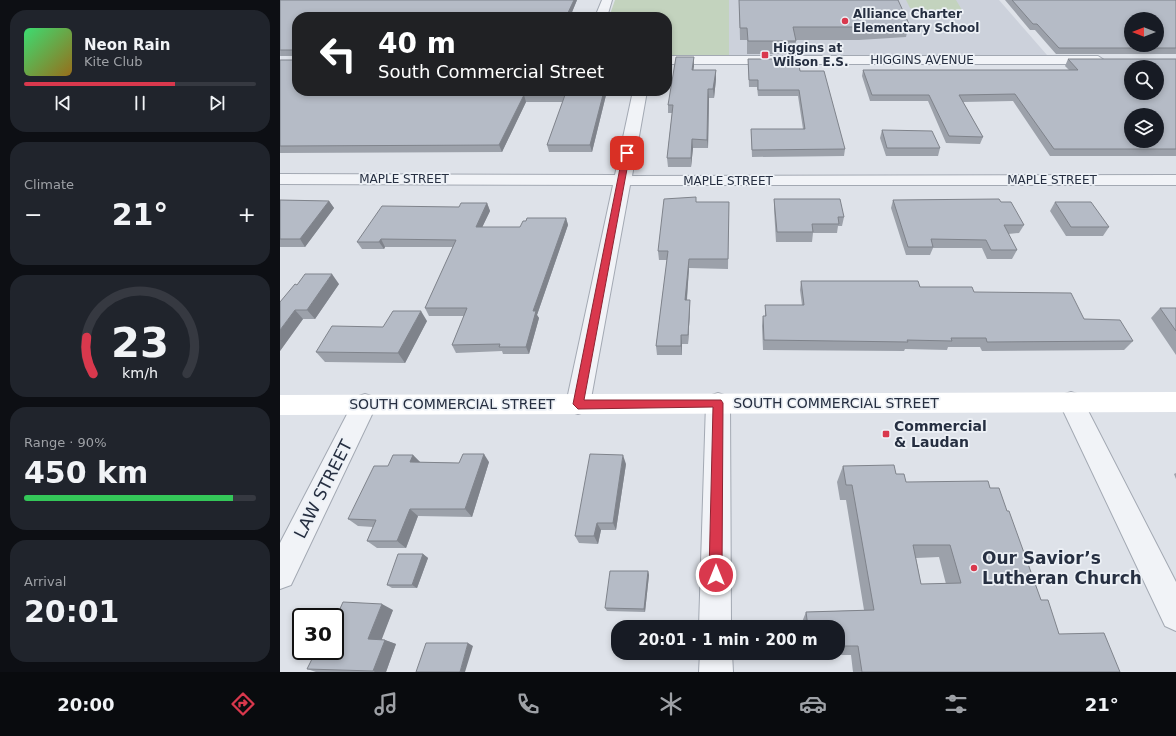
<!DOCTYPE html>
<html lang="en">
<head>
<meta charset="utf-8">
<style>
  body { margin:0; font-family:"DejaVu Sans",sans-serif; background:#20242c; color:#f1f3f6; height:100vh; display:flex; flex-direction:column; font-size:15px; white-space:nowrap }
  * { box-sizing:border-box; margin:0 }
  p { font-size:13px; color:#9ea1a6 }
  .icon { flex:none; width:22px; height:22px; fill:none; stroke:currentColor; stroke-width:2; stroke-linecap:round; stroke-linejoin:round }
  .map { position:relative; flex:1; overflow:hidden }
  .drawer { display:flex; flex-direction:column; gap:10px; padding:10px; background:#0d0f14; width:280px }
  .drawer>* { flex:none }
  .banner { position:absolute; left:12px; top:12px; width:380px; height:84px; border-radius:16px; box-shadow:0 2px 6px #0003; background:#202124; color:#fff; overflow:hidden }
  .needle { width:26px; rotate:270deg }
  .fabs { position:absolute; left:844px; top:12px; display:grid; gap:8px }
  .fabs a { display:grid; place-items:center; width:40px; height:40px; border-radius:50%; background:#171b24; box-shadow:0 2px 6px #0003; font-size:20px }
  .speed { position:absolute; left:12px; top:608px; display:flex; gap:8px; font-size:20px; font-weight:700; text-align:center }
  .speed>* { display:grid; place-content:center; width:52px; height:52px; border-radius:50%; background:#171b24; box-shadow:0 2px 6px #0003; line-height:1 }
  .speed .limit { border:2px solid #111; border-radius:6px; background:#fff; color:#111 }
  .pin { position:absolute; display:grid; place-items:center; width:34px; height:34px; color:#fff; margin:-17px; border-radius:8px; box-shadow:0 2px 6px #0006 }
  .me { position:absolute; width:44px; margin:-22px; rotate:0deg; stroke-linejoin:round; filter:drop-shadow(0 0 3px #0008) }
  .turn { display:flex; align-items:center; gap:14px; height:84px; padding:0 20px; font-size:18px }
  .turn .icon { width:52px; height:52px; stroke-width:2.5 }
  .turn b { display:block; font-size:28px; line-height:34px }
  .big { font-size:30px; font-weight:600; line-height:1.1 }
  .drawer .card { flex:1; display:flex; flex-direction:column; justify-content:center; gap:6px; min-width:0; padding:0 14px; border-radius:16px; background:#20242c }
  .drawer .dial { align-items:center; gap:0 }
  .dial svg { height:104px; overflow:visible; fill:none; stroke:#363941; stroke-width:7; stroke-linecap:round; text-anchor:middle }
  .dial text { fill:#f1f3f6; stroke:none }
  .song { display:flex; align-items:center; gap:12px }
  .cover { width:48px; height:48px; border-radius:6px; background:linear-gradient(135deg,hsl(140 70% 55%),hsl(40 70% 35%)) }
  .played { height:4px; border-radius:2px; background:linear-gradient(90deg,#d9384d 65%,#363941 65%) }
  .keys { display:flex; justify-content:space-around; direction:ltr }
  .heat { display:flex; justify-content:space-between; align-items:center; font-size:22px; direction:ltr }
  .charge { height:6px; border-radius:3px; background:linear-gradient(90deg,#34c759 90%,#363941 0) }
  .trip { position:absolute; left:331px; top:620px; width:234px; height:40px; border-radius:16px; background:#171b24; box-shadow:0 2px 6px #0003; font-weight:600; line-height:40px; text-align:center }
  .tabs { display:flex; height:64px; justify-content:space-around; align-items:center; background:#090b0e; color:#9ea1a6 }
  .tabs .icon { width:28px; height:28px }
  .tabs .current { color:#d9384d }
  .tabs b { font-size:18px; color:#f1f3f6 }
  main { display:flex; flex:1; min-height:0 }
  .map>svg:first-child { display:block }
</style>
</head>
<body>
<main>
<section class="drawer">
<div class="card">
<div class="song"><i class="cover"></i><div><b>Neon Rain</b><p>Kite Club</p></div></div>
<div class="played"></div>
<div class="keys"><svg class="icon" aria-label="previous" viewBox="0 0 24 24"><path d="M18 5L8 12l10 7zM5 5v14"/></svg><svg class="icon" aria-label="pause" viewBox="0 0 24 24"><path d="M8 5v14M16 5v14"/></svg><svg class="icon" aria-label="next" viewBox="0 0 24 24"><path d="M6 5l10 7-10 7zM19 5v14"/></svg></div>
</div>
<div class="card"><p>Climate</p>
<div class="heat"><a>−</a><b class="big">21°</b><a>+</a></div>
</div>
<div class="card dial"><svg viewBox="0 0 100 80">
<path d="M14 69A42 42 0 1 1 86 69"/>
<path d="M14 69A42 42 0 0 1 9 41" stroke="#d9384d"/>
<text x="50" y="56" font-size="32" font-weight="700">23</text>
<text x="50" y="72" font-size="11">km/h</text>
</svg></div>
<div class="card"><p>Range · 90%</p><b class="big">450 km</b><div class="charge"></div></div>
<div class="card"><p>Arrival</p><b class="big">20:01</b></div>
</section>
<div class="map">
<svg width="896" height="672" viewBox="0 0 896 672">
  <rect width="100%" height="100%" fill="#dee2e9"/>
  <path fill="#ccd1db" d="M449,0H719L767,55L449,56Z"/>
  <path fill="#c3d3be" d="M335,0H449V56H387V17H329Z
    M626,0H676L682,10H638L630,8Z"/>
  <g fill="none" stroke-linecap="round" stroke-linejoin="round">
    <g stroke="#a3a9b3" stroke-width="2">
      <path id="minor" d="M322,0H332L327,17H315Z
        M387,56H818L824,60L818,64H387Z
        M353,91H367L352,176L896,175V185H350L310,404L307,411L298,414L289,411L286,404L333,185L0,184V174L335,175Z
        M791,392L800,395L896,582V631L885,626L779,402L782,395Z
        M438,393L447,396L450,403L451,627H419L426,403L429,396Z
        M85,394L94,397L97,404L11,585L0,589V543L76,397Z
        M420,653H452L453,672H419Z"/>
    </g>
    <use href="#minor" fill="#f1f3f7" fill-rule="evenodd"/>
    <path fill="#fff" fill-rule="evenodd" d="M896,392V412L0,415V395Z"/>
  </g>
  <path fill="#9ca1aa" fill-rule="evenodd" d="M0,0H297L290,17H17V91H327L312,152H269L267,145L283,102H246L222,152L0,153V60H14V56H0Z
    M459,0L629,24L626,37L579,40H516L515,54H467V40H460Z
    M725,0H896V54H776L755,30H750Z
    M414,57V66L413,70H436V79L434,98H429L428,148H413L411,167H388L387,158L392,113H388V105Z
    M468,59L520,71L565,149L564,156L472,157L471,129H523L518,96H478L477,87H469Z
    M788,59H896V156H770L733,101L683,102L703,137L700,144L666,143L648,101H590L582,76L583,70H789L785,66Z
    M602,130L660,148L658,156H606L600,138Z
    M494,199L564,217L562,226H558L557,233H533L532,242H496L494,209Z
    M0,200L49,201L54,208L25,247H0Z
    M613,200L721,202L744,225L739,233L728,234L737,250L732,259H707L702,248H653L650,255H626L611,208Z
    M417,202H449L448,269L409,268L407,300L410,309L408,344H402V355H377L376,346L387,260H379L378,251Z
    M775,202L829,227L823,236H786L770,211Z
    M207,203L210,211L202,227H240L286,218L288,225L257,315L259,318L249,354H223L222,351L176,353L172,345L184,316H149L145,308L173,247H105L104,249H82L77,242L179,207Z
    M521,281L640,287L694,292L804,319L853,341L844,350L702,351L700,347H668L667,350L625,349L624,351L483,350L482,326L483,316H485V305H522L520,290Z
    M59,284L35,319H23L0,351L17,285Z
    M880,308H896V355L871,318Z
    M147,321L125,363L45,362L36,352L103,327Z
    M133,455L140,462L179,463L209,462L192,517L138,516L126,548H97L87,541L93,527L78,526L68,519L108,466Z
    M346,464L336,530H321L318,544L299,543L295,536Z
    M563,466L616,474L626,482L710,488L727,511L761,600L779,634L840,672H573L571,655H526V653H558V627H522V622L526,612L584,610L566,500H560L557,482ZM659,557L666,584H641L636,558Z
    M896,473V479L894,474Z
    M143,554L148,558L137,588H112L107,585Z
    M368,571L369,575L365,612L327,611L325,608Z
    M113,610L101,639L105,640L116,644L106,672H36L27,669Z"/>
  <path fill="#7f838b" d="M294,0H297L290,17H286Z
    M414,57V66L412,79V70Z
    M436,70V79L434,98L433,89Z
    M428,89L429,98L428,148L427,140Z
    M324,91H327L312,152L310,145Z
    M244,95L246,102L222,152L219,145Z
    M412,139L413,148L411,167V158Z
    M49,201L54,208L25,247L20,239Z
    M207,203L210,211L199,234L196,227Z
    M286,218L288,225L257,315L259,318L249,354L246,347L253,311Z
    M101,239L105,247L104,249L99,242Z
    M409,259V268L406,309L405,300Z
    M52,274L59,284L35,319L27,310Z
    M410,300V309L408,344V335Z
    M15,310L23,319L0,351V330Z
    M141,311L147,321L125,363L118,353Z
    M401,335L402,344V355L401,346Z
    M204,454L209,462L192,517L185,509Z
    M133,455L141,463L130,462Z
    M343,455L346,464L336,530L333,523Z
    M130,509L138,516L126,548L117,541Z
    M317,523L321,530L318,544L314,536Z
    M143,554L148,558L137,588L132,585Z
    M368,571L369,575L365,612L364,609Z
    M102,604L113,610L100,644L88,639Z
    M105,640L116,644L106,672H95L93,671Z
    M188,643L193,646L185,672H180Z"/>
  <path fill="#b5bbc6" stroke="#7f838b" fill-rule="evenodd" d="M0,0H294L286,17H17V91H324L310,145H267L285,95H244L219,145L0,146V60H14V50H0Z
    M459,0H618L629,24L581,27H513L516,41H468L467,28H460Z
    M732,0H896V48H779L757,24H753ZM851,19H877V45H851Z
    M396,57H414L412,70H436L433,89H428L427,140L412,139L411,158H387L393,105H388Z
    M468,59H518L520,71H544L565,149L472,150L471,129H525L519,90H478V80H469Z
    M788,59H896V149H774L735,94L679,95L703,137L669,136L649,95H592L583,70H798ZM851,67H877V93H851ZM851,115H877V141H851Z
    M602,130L652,131L660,148H607Z
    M416,197V202H449L448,259H409L405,300H410L408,335H401V346H376L388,251H378L384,199Z
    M494,199H560L564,217H558L559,224H532L533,232H497Z
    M719,199L721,202H731L744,225H724L737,250H711L706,240L651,239L653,247H628L613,200Z
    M0,200L49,201L20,239H0Z
    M775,202H811L829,227H791Z
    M181,203H207L196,227H240L243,221H246L247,218H286L253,311H256L246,347H219L220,344L172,345L187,308H145L176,240L101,239L99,242H77L102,206L179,207Z
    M25,274H52L27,310H15L0,330V302L15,284L17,285Z
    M521,281H638L640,287H692L694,292L791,293L804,319L840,320L853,341L707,342L706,338H671L672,341L627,340L628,342L484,340L483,316H486L485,305H524Z
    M880,308H896V331Z
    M113,311H141L118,353L36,352L52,326L103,327Z
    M183,454H204L185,509H130L117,541H87L96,520L68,519L94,466H108L113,455H133L130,462L179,463Z
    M310,454L343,455L333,523H317L314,536H295Z
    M614,465L616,474H624L626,482L708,481L710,488H719L727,511H729L761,600H768L779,634L824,633L840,672H582L578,646H558V627H528L526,612L594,610L572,485H566L563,466ZM633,545H670L681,583L641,584Z
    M118,554H143L132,585H107Z
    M330,571H368L364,609L325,608Z
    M63,602L102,604L88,639L105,640L93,671L27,669L36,651H55V620Z
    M146,643H188L180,672H136Z"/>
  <path fill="#d9384d" stroke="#8d2432" d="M347,151L350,153L304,400H441L443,403L442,575L440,579L436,581L431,579L429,575L433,407L298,409L293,404L343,153Z"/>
  <g fill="#d9384d" stroke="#edf1f6" stroke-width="1.5">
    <circle cx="565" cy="21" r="4"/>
    <rect x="481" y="51" width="8" height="8" rx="2"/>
    <rect x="602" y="430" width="8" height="8" rx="2"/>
    <circle cx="694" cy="568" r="4"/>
  </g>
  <g text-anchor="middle" stroke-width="3.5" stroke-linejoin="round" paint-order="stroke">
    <g font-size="12" font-weight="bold" fill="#262f41" stroke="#edf1f6" text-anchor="start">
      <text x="573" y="18">Alliance Charter<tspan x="573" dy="14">Elementary School</tspan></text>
      <text x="493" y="52">Higgins at<tspan x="493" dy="14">Wilson E.S.</tspan></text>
    </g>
    <g font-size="12" fill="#262f41" stroke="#edf1f6">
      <text x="642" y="64">HIGGINS AVENUE</text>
      <text x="124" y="183">MAPLE STREET</text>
      <text x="772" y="184">MAPLE STREET</text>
      <text x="448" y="185">MAPLE STREET</text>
    </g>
    <g font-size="14" fill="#262f41" stroke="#edf1f6">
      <text x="556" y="408">SOUTH COMMERCIAL STREET</text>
      <text x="172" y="409">SOUTH COMMERCIAL STREET</text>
    </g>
    <g font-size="14" font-weight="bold" fill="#262f41" stroke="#edf1f6" text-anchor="start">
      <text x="614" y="431">Commercial<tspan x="614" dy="16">&amp; Laudan</tspan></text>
    </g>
    <g font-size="17" fill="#262f41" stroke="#edf1f6">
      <text transform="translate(43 489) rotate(-63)" y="6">LAW STREET</text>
    </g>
    <g font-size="17" font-weight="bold" fill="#262f41" stroke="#edf1f6" text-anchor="start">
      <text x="702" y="564">Our Savior’s<tspan x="702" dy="20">Lutheran Church</tspan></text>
    </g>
  </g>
</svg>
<div class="fabs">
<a><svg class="needle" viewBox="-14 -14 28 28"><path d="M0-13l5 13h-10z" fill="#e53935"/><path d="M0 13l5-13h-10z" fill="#9ea1a6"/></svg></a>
<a><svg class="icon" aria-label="search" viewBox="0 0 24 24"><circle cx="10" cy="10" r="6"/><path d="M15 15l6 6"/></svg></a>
<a><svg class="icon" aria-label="layers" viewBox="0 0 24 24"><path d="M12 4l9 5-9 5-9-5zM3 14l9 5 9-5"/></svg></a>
</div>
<div class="speed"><div class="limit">30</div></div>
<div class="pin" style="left:347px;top:153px;background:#d93025"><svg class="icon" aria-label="arrive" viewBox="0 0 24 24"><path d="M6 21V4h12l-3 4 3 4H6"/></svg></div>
<svg class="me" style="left:436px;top:575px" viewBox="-20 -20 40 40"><circle r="17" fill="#d9384d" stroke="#fff" stroke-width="3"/><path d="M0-11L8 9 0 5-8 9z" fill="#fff"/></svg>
<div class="trip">20:01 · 1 min · 200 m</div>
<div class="banner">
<div class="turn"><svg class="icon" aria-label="left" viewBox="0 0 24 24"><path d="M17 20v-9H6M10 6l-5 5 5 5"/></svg><div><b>40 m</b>South Commercial Street</div></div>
</div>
</div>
</main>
<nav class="tabs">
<b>20:00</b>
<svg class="icon current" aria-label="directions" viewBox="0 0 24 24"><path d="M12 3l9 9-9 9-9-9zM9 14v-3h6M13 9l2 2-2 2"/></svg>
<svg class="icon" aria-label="music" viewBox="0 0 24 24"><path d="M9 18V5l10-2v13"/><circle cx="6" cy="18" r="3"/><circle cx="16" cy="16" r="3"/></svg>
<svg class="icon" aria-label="phone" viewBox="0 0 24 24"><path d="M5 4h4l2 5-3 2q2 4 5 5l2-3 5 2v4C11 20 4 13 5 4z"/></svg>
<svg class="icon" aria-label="climate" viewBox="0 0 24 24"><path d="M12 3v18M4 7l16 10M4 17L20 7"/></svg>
<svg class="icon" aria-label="car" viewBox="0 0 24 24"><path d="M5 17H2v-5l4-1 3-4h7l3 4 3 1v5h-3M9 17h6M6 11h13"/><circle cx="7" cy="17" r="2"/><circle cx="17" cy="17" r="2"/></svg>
<svg class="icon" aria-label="filters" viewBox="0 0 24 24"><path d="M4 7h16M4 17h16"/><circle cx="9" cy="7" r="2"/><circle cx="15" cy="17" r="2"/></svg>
<b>21°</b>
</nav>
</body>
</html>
